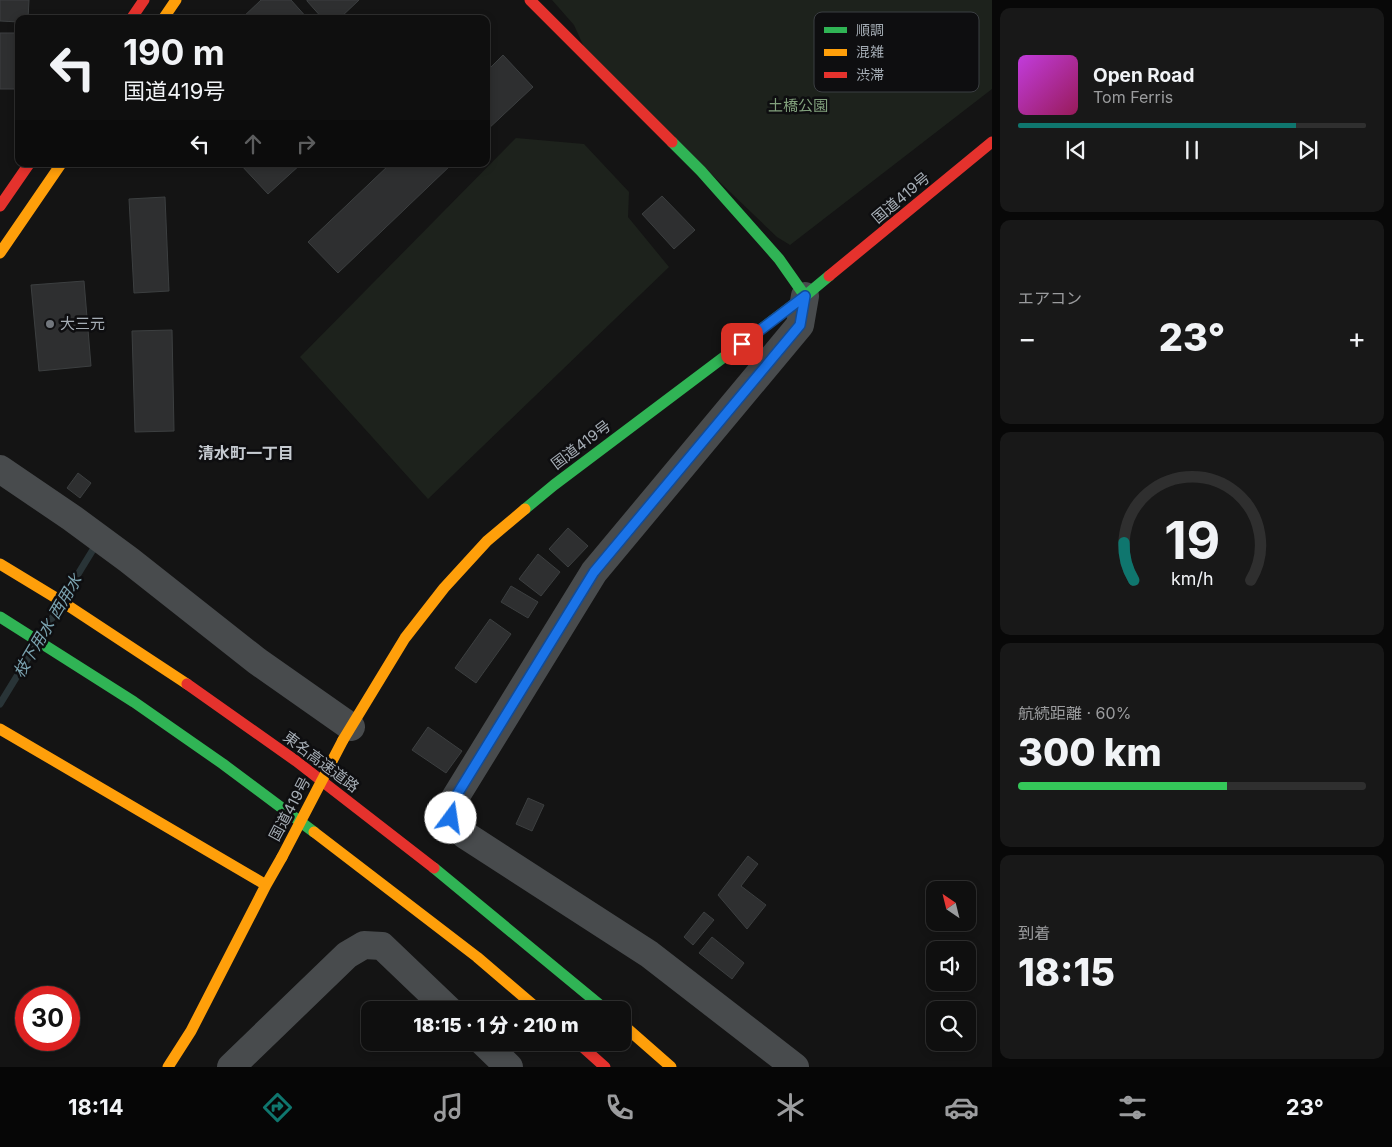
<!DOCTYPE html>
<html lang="ja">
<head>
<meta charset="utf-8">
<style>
  body { margin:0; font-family:Inter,"Noto Sans JP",sans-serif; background:#181818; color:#f1f3f6; height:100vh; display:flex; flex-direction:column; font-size:19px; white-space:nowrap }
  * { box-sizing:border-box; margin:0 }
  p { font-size:16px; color:#9b9c9e }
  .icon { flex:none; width:28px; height:28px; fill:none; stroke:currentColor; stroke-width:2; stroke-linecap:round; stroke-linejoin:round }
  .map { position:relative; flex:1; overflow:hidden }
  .side { display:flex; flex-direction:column; gap:8px; padding:8px; background:#080808; width:400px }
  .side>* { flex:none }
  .banner { position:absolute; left:15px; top:15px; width:475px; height:152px; border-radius:10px; box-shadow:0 2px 8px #0003,0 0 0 1px #2f2f2f; background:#0f0f0f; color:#f1f3f6; overflow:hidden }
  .needle { width:32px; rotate:325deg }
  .buttons { position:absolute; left:926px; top:881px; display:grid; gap:10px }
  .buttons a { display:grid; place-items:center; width:50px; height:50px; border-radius:10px; background:#0f0f0f; box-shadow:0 2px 8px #0003,0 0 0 1px #2f2f2f; font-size:25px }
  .speed { position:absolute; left:15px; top:986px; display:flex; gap:10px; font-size:25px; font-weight:700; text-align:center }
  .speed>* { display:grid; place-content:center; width:65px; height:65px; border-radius:50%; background:#0f0f0f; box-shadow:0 2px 8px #0003,0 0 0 1px #2f2f2f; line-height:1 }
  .speed .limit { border:8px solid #d22; background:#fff; color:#111 }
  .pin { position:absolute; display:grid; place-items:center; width:42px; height:42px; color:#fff; margin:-21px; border-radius:10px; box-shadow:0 2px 8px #0006 }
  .me { position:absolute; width:55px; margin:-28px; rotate:14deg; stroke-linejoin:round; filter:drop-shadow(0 0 4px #0008) }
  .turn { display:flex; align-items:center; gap:18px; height:105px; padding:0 25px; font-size:22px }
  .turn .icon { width:65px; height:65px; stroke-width:2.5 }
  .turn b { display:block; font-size:35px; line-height:42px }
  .lanes { display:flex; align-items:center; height:48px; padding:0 25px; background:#0003; justify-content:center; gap:25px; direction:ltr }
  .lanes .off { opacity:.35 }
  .big { font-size:38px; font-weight:800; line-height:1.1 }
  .side .card { flex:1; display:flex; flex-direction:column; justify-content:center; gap:8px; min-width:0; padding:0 18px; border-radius:10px; background:#181818 }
  .side .dial { align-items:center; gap:0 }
  .dial svg { height:130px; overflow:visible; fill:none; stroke:#2f2f2f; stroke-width:7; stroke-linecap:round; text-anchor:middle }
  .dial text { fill:#f1f3f6; stroke:none }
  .song { display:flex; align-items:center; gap:15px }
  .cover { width:60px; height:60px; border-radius:8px; background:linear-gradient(135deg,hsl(290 70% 55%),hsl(330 70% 35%)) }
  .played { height:5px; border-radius:2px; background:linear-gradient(90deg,#0f766e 80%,#2f2f2f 80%) }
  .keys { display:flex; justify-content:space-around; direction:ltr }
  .heat { display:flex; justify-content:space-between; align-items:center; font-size:28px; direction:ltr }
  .charge { height:8px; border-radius:4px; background:linear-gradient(90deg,#34c759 60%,#2f2f2f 0) }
  .trip { position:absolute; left:361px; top:1001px; width:270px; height:50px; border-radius:10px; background:#0f0f0f; box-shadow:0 2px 8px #0003,0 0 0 1px #2f2f2f; font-weight:800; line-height:50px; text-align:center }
  .menu { display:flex; height:80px; justify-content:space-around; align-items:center; background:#060606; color:#9b9c9e }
  .menu .icon { width:35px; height:35px }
  .menu .on { color:#0f766e }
  .menu b { font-size:22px; color:#f1f3f6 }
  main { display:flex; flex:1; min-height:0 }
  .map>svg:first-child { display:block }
</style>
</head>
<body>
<main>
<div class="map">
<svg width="992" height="1067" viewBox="0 0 992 1067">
  <rect width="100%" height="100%" fill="#141414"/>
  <path fill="#1d221c" d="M552,0H992V89L790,245L777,237L588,56L574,25Z
    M516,138L584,144L629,192L628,217L669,267L428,499L300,357Z"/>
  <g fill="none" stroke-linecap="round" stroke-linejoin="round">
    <path stroke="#293437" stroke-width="7" d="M64,597L94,548
      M41,636L59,607
      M0,704L36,645"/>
  </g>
  <path fill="#2e2f30" stroke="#3c3f40" d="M0,0H29L28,19H19V22L0,21Z
    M261,0H291L308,19H241Z
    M307,0H359L339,19H323L307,1Z
    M0,33H19V89H0Z
    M503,55L533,87L486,131V72Z
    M240,164H301L268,194Z
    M390,164H452L338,273L308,242Z
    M662,196L695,230L674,249L642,214Z
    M165,197L169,291L134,293L129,199Z
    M84,281L91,366L39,371L31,285Z
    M172,330L174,431L135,432L132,331Z
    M78,473L91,483L80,498L67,488Z
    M568,528L588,546L568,567L549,549Z
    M538,554L560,572L541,596L519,579Z
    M511,586L538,602L528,618L501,602Z
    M490,619L511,634L476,683L455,668Z
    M428,727L462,751L446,773L412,750Z
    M528,798L544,805L532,831L516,824Z
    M748,856L758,864L741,886L766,905L747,929L718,895Z
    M704,912L714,920L693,945L684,937Z
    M712,937L744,963L732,979L699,953Z"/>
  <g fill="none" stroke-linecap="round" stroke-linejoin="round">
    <path stroke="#484b4d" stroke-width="28" d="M0,469L72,518L129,560L257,661L351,727
      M483,1042L509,1067
      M231,1067L347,955L364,945L382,946L449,1010
      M795,1067L649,954L465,835L451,818L450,806L594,572L800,325L805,296"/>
    <path stroke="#30b455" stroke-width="11" d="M672,142L701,171L779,259L805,296
      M525,509L554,485L805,296L829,276
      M0,617L134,702L223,764L314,832
      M434,868L606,1010"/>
    <path stroke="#ff9f0a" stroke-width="11" d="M163,19L176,0
      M0,253L61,164
      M0,564L61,601L187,684
      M0,729L266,885
      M343,740L405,638L444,588L487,541L525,509
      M314,832L477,957L539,1010
      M622,1024L671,1067
      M168,1067L191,1031L266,885L282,857"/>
    <path stroke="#e5322d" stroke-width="11" d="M530,0L672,142
      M131,19L144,0
      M0,206L29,164
      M829,276L992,142
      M187,684L296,761L434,868
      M577,1042L605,1067"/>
    <path stroke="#ff9f0a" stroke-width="11" d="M282,857L343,740"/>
  </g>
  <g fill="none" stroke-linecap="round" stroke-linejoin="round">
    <g stroke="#114b97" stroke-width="12">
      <path id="route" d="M451,818L450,806L594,572L800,325L805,296L742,344"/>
    </g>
    <use href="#route" stroke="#1a73e8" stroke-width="9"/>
  </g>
  <circle fill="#72777d" stroke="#0e0e10" stroke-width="2" cx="50" cy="324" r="5"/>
  <g text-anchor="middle" stroke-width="5" stroke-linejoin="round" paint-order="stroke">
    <g font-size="15" fill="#81a07c" stroke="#0e0e10">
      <text x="798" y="111">土橋公園</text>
    </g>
    <g font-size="15" fill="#a5adb5" stroke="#0e0e10">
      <text transform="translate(901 198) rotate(-40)" y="5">国道419号</text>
      <text transform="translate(581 445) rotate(-37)" y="5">国道419号</text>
      <text transform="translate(321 762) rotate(37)" y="5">東名高速道路</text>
      <text transform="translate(290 809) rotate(-62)" y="5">国道419号</text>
    </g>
    <g font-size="15" fill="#a5adb5" stroke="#0e0e10" text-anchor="start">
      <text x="60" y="329">大三元</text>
    </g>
    <g font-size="16" font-weight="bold" fill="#c6cbd1" stroke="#0e0e10">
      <text x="246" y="459">清水町一丁目</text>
    </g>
    <g font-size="16" font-style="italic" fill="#7ba3b0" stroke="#0e0e10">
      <text transform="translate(47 626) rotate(-59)" y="6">枝下用水 西用水</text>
    </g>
  </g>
  <rect x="814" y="12" width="165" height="80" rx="8" fill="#0e0e10" stroke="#3b3e42" stroke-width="1"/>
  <rect x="824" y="27" width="23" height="6" fill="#30b455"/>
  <rect x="824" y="49" width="23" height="7" fill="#ff9f0a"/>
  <rect x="824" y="72" width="23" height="6" fill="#e5322d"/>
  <g font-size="14" fill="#a5adb5">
    <text x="856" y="35">順調</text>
    <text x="856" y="57">混雑</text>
    <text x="856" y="80">渋滞</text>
  </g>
</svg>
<div class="buttons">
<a><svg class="needle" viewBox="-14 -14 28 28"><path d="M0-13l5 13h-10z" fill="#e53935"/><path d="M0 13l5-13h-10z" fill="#9b9c9e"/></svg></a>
<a><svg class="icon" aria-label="sound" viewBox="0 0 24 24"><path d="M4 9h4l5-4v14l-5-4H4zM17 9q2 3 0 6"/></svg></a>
<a><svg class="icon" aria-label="search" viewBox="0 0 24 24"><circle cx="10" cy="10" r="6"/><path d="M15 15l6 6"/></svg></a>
</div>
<div class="speed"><div class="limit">30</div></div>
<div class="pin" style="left:742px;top:344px;background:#d93025"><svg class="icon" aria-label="arrive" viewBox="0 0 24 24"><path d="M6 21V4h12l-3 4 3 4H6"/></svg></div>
<svg class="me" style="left:451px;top:818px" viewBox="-20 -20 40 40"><circle r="19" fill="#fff"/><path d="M0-13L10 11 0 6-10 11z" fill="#1a73e8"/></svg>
<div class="trip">18:15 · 1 分 · 210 m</div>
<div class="banner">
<div class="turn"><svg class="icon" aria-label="left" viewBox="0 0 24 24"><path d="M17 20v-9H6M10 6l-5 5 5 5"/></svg><div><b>190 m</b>国道419号</div></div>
<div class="lanes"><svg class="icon" aria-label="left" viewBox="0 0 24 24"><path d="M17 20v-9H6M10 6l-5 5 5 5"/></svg><svg class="icon off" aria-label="ahead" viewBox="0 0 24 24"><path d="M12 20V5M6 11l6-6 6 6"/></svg><svg class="icon off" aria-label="right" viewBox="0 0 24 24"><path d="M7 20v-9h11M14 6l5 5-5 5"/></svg></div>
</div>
</div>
<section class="side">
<div class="card">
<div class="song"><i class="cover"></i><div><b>Open Road</b><p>Tom Ferris</p></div></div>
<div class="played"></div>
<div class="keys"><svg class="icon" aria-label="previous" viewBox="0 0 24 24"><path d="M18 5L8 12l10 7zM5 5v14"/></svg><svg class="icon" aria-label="pause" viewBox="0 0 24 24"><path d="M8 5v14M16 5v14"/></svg><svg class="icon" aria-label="next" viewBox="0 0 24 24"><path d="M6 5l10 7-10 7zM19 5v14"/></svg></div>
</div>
<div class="card"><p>エアコン</p>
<div class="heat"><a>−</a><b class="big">23°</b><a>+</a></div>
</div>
<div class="card dial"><svg viewBox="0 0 100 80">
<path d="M14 69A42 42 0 1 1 86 69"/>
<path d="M14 69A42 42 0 0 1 8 46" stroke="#0f766e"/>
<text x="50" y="56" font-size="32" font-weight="700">19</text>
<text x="50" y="72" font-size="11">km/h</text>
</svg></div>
<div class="card"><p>航続距離 · 60%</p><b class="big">300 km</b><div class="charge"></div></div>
<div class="card"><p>到着</p><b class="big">18:15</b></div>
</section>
</main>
<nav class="menu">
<b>18:14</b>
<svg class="icon on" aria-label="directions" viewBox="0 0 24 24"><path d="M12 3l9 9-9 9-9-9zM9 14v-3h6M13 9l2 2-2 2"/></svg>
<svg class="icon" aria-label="music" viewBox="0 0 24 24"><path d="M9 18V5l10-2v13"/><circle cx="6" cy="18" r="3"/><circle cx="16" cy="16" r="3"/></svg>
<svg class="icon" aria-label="phone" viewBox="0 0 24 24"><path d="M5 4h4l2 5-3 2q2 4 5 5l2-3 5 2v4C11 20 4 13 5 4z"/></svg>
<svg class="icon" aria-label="climate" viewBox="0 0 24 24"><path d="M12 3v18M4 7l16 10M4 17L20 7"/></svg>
<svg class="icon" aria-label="car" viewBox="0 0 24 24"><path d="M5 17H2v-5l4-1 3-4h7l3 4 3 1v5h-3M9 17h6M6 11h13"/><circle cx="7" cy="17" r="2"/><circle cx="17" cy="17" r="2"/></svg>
<svg class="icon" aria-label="filters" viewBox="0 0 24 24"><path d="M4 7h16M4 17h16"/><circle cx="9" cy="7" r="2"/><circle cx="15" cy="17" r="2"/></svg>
<b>23°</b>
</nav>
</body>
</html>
